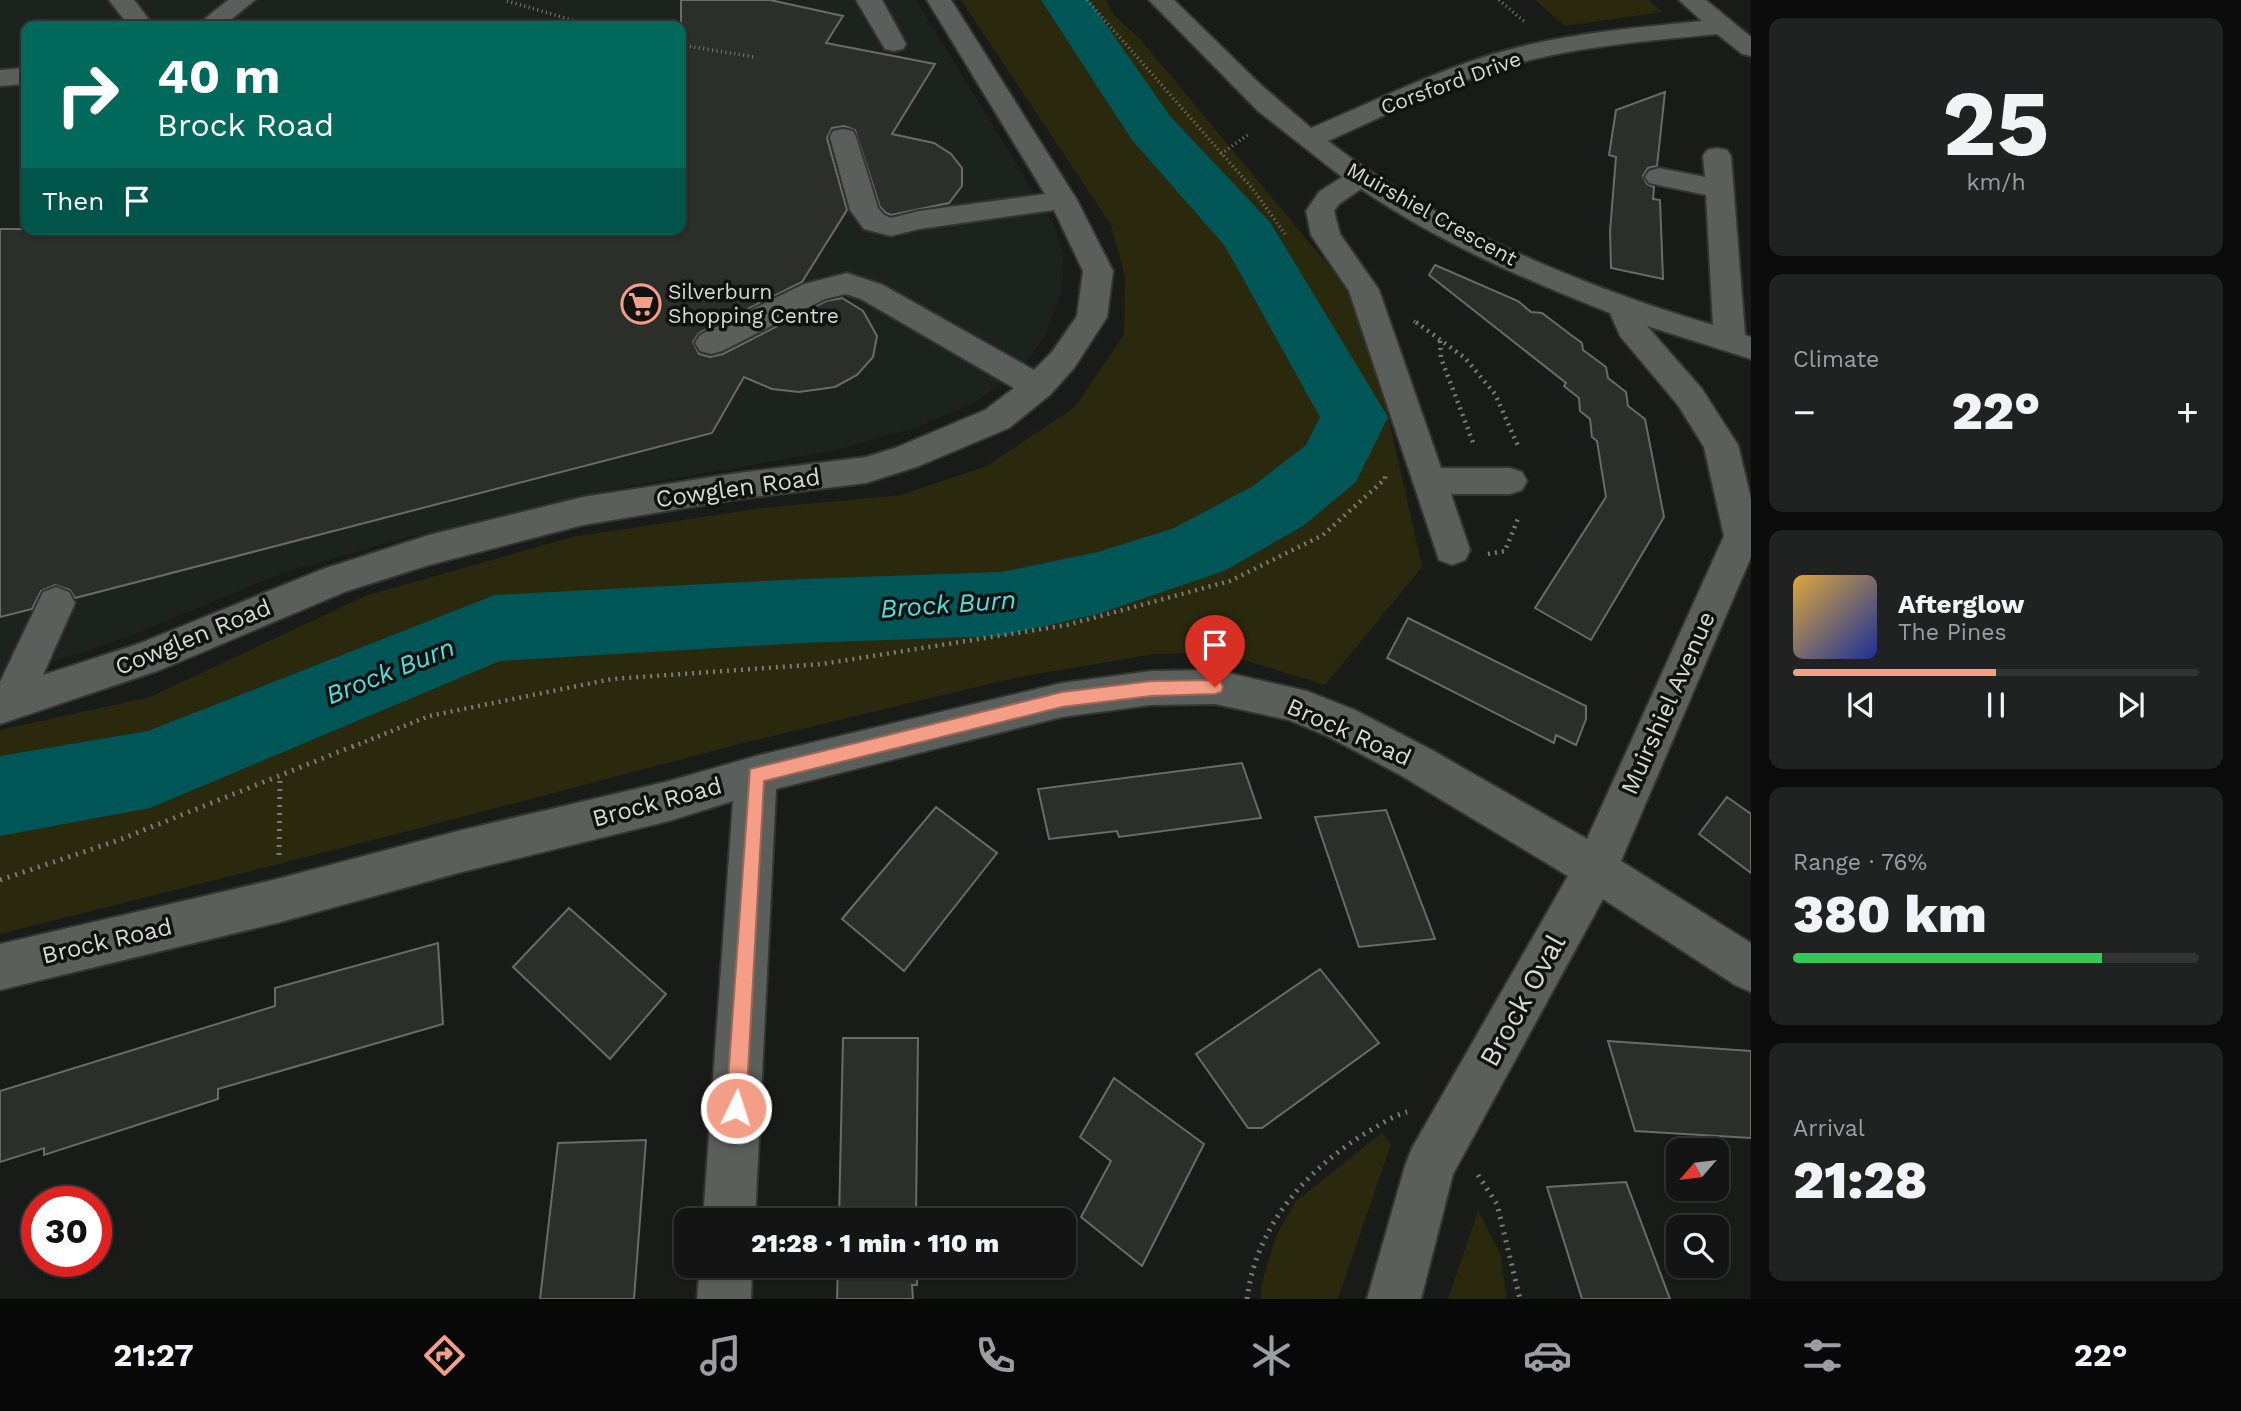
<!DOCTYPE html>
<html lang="en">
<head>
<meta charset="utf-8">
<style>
  body { margin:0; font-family:"Work Sans",sans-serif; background:#202121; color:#f1f3f6; height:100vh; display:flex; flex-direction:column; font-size:26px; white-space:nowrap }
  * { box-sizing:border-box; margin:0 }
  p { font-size:23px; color:#9d9ea0 }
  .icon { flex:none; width:38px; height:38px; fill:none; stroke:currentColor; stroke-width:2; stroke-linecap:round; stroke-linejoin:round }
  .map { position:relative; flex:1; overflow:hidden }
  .panel { display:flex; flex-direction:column; gap:18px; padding:18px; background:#0a0b0a; width:490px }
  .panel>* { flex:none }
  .top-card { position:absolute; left:21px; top:21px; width:665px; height:214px; border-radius:14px; box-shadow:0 2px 5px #0004,0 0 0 2px #323333; background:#00695c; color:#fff; overflow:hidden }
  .needle { width:46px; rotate:242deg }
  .fabs { position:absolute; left:1666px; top:1138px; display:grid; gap:14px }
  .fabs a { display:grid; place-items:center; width:63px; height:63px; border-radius:14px; background:#131413; box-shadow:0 2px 5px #0004,0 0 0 2px #323333; font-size:35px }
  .speed { position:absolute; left:21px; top:1186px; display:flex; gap:14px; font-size:35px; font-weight:700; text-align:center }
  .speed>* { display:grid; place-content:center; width:91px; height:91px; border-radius:50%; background:#131413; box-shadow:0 2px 5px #0004,0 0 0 2px #323333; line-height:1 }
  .speed .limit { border:10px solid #d22; background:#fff; color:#111 }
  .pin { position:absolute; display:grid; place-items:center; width:60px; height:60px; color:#fff; margin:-72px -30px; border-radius:50% 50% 50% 0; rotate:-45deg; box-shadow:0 0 7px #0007 }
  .pin .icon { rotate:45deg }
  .me { position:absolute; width:77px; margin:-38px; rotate:4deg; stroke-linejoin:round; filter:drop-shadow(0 0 5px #0008) }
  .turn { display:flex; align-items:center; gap:24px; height:147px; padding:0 21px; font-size:32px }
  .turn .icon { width:91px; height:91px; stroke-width:2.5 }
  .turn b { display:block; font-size:49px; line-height:60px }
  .then { display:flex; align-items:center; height:66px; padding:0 21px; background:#0003; gap:14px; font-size:26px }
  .big { font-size:52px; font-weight:800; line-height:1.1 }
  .panel .card { flex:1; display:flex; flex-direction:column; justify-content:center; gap:10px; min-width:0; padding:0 24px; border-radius:14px; background:#202121 }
  .panel .dial { align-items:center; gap:0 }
  .dial b { font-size:91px; line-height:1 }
  .song { display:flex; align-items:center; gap:21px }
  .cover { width:84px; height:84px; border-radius:10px; background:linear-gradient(135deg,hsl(40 70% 55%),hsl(230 70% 35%)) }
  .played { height:7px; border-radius:4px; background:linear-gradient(90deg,#f49e87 50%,#323333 50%) }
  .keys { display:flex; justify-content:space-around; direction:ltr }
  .heat { display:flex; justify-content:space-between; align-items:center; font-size:38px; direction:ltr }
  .charge { height:10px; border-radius:5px; background:linear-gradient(90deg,#34c759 76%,#323333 0) }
  .trip { position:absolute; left:674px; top:1208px; width:402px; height:70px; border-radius:14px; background:#131413; box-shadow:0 2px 5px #0004,0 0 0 2px #323333; font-weight:800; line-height:70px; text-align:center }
  .tabs { display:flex; height:112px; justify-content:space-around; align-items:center; background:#080808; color:#9d9ea0 }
  .tabs .icon { width:49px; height:49px }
  .tabs .active { color:#f49e87 }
  .tabs b { font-size:32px; color:#f1f3f6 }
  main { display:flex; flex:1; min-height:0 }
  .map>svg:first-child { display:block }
</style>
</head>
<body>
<main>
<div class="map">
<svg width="1751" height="1299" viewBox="0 0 1751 1299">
  <rect width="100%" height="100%" fill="#191b19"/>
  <path fill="#1c231d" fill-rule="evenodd" d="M0,0H916L1053,224L1064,256L1062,290L1045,336L1020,372L970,405L914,428L832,451L635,485L394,541L280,574L127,637L0,679ZM26,26H681V229H26Z"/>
  <path fill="#2a280d" d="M961,0H1106L1113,14L1141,40L1347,288L1380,379L1422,567L1325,685L1221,653L1154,654L1014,678L747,742L405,832L0,934V730L150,697L365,596L572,537L762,508L901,495L987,466L1075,407L1124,335L1125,277L1111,225Z
    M1535,0H1649L1662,12L1565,26Z
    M1382,1133L1391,1144L1338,1299H1261V1286L1276,1236L1296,1201Z
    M1478,1211L1500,1253L1507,1299H1448Z"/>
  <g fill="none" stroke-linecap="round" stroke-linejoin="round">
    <path fill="#005657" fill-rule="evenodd" d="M1041,0H1089L1170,116L1270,222L1388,417L1356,482L1303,526L1224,571L1098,614L1001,636L803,643L500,661L150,808L0,836V756L148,731L495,595L803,579L1001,572L1098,552L1174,528L1253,486L1306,445L1320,417L1225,246L1132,140Z"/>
  </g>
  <path fill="#2c2e2a" stroke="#6a6b67" stroke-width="2" d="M681,0H770L843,16L826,43L935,64L892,134L934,143L951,154L962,168V186L949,203L891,215L886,213L880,207L855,130L844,126L832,128L827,138L847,210L802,282L699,333L693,342L699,354L710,357L723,354L826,301L842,298L863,311L877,336L873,357L857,375L835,387L799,392L772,389L744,377L712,433L75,598L70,590L55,585L41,591L32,609L0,617V229H681Z
    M1665,92L1657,166L1648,168L1643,176L1647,184L1654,187L1653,199L1660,200L1663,279L1611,268L1610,231L1616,157L1609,155L1616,110Z
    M1435,265L1518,301L1531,312L1542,313L1571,335L1582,343L1583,350L1606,367L1608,378L1626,392L1628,406L1645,419L1664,517L1591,640L1535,608L1606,497L1597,441L1592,437L1590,419L1580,411L1579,398L1564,386L1566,383L1429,275Z
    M1408,618L1586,706V719L1576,745L1556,735L1554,743L1387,658Z
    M1242,763L1261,818L1119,837L1117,831L1049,839L1038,789Z
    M1727,797L1751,814V873L1699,834Z
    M936,807L997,853L904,971L842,919Z
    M1386,810L1435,939L1359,947L1315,817Z
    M569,908L666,994L610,1059L513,967Z
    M438,943L443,1024L218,1089V1099L44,1155V1148L0,1162V1091L275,1006V988Z
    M1320,969L1379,1043L1262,1128H1248L1196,1054Z
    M843,1038H918L916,1220H839Z
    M1608,1041L1751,1051V1138L1635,1131Z
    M1114,1078L1204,1144L1142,1266L1081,1217L1111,1161L1080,1137Z
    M646,1140L634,1299H540L558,1143Z
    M1626,1182L1670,1299H1582L1547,1187Z
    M838,1265H917V1285H912L913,1299H837Z"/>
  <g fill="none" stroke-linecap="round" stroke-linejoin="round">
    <g stroke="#333433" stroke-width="4">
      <path id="minor" d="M109,0H134L154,26H129Z
        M228,0H255L223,26H196Z
        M856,0H882L906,44L903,49L894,51L885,49Z
        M927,0H951L1077,200L1113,271L1107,317L1074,368L1050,395L1009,428L919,466L866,483L738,499L583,525L429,565L347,591L160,670L0,724V682L43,592L56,587L69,592L75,603L43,675L138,644L323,569L429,535L583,497L738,473L866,457L895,448L985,410L1014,388L861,299L846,294L825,299L722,351L711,354L700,351L695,343L700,335L804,284L847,273L883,285L1034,370L1052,352L1077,316L1083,271L1054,210L919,229L891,236L864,229L850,210L830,137L833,131L843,129L853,131L856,137L878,208L884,215L891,218L919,211L1045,194Z
        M1149,0H1174L1261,85L1311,128C1370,103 1429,74 1490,55C1559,34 1631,28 1702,21L1679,0H1706L1751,37V56L1742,54L1717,34C1648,41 1578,46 1511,65C1448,84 1388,114 1328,141C1440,227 1578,285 1713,325L1706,195L1649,183L1645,177L1649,171L1659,168L1705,177L1703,156L1707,150L1717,148L1727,150L1731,156L1745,335L1751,337V359L1647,326L1702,389L1738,445L1751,499V557L1621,861L1751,943V992L1735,985L1603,899L1453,1174L1421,1299H1367L1405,1166L1412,1148L1568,876L1402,776L1327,736L1289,720L1215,704L1151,705L1062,717L776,789L755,1220H703L733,801L669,821L458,873L277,923L0,990V944L277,879L458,831L669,781L756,756L1062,683L1151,671L1215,670L1307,691L1355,710L1432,750L1587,839L1724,536L1704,447L1678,405L1620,336L1610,313C1524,279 1438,242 1361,189L1339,204L1334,211L1340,234L1379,290L1441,468H1510L1522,472L1527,481L1522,490L1510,494H1451L1470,550L1465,560L1452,565L1439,560L1349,291L1311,235L1306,211L1319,192L1342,177L1258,111Z
        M26,68V84L0,86V70Z
        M700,1265H752L751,1299H697Z"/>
    </g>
    <path stroke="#7a7c7a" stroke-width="3.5" stroke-dasharray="1 3.5" stroke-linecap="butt" d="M1087,0L1252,188L1285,234
      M1499,0L1526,23
      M507,1L593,26
      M681,45L755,57
      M1221,154L1249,134
      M1414,321L1418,324"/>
    <path stroke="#7a7c7a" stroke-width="4.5" stroke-dasharray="2 5" stroke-linecap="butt" d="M1416,322L1465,358L1495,394L1518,446
      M1440,341L1441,358L1474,445
      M1488,554L1505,551L1519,516
      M352,747L429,716L612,679L822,664L1067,625L1230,581L1323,535L1385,479V476"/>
    <path stroke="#7a7c7a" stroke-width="5" stroke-dasharray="2 6" stroke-linecap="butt" d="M279,855L280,776
      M0,880L119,840L356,745
      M1478,1175L1497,1204L1520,1299
      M1247,1299C1256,1227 1304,1172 1364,1134C1378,1126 1392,1116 1407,1112"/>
    <use href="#minor" fill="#5b5f5c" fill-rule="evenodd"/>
  </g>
  <path fill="#f49e87" stroke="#9f6758" stroke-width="2" d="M1215,680L1221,682L1223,687L1221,692L1215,694L1151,696L1062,707L764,781L746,1108L743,1116L736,1119L729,1116L726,1108L750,769L1062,692L1151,681Z"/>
  <defs>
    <g id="supermarket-ring" transform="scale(2.0125)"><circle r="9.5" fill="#101210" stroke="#f49e87" stroke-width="1.5"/><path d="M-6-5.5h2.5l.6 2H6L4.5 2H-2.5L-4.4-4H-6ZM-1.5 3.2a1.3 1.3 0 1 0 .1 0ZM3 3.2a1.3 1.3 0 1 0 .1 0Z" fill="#f49e87"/></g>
  </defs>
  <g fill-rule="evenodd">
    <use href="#supermarket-ring" x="641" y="304"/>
  </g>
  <g text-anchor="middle" stroke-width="7" stroke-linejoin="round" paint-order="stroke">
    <g font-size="21" fill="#d7d9d8" stroke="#101210">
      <text transform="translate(1451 83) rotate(-20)" y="7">Corsford Drive</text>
      <text transform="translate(1432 214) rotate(29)" y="7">Muirshiel Crescent</text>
    </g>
    <g font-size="21" fill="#d7d9d8" stroke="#101210" text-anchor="start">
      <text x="668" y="299">Silverburn<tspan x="668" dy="24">Shopping Centre</tspan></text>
    </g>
    <g font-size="24" fill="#d7d9d8" stroke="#101210">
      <text transform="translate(738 488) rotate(-8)" y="8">Cowglen Road</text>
      <text transform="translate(193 637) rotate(-22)" y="8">Cowglen Road</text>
      <text transform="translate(1668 703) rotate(-66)" y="8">Muirshiel Avenue</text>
      <text transform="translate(1349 732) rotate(24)" y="8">Brock Road</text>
      <text transform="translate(657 802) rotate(-15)" y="8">Brock Road</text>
      <text transform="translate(107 941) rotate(-13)" y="8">Brock Road</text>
    </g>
    <g font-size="26" font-style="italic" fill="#52dede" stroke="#101210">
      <text transform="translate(948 604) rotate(-4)" y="9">Brock Burn</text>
      <text transform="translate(390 671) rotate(-22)" y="9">Brock Burn</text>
    </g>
    <g font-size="28" fill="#d7d9d8" stroke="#101210">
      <text transform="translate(1522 1000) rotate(-61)" y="10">Brock Oval</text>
    </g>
  </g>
</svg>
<div class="fabs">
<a><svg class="needle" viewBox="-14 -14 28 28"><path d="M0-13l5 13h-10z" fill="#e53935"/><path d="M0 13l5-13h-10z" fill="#9d9ea0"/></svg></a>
<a><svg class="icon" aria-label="search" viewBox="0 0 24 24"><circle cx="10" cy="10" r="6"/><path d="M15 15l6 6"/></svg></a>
</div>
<div class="speed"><div class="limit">30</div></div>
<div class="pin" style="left:1215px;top:687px;background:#d93025"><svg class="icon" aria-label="arrive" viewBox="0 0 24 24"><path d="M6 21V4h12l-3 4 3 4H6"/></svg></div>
<svg class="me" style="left:736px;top:1108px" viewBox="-20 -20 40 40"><circle r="17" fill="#f49e87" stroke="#fff" stroke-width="3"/><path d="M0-11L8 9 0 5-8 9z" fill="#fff"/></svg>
<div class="trip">21:28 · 1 min · 110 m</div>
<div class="top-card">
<div class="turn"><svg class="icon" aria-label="right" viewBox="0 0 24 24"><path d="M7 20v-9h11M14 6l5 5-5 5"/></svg><div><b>40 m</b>Brock Road</div></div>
<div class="then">Then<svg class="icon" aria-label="arrive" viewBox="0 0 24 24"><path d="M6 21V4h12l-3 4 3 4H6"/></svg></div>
</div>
</div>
<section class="panel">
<div class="card dial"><b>25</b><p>km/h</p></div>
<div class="card"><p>Climate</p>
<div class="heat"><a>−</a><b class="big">22°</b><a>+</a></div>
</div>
<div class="card">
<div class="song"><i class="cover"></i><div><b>Afterglow</b><p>The Pines</p></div></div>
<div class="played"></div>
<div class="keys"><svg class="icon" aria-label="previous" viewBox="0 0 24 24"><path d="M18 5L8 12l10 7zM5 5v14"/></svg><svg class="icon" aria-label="pause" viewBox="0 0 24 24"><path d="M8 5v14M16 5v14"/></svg><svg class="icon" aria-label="next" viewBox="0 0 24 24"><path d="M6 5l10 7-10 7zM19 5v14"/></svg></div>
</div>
<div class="card"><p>Range · 76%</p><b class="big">380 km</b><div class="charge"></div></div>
<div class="card"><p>Arrival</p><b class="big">21:28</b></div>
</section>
</main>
<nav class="tabs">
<b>21:27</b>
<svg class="icon active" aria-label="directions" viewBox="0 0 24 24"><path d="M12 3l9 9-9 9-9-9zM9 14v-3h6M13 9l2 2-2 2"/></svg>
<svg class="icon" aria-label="music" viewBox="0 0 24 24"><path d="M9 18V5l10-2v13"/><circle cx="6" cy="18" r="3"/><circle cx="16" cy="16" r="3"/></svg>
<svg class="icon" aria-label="phone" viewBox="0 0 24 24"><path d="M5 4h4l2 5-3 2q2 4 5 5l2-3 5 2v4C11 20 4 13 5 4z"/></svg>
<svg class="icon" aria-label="climate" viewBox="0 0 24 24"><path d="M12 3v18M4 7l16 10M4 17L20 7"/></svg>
<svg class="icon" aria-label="car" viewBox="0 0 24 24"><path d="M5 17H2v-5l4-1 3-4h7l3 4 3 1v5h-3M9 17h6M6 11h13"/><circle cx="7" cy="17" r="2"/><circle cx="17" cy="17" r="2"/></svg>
<svg class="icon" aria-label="filters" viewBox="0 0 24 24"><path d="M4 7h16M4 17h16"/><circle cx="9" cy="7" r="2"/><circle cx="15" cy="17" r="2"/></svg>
<b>22°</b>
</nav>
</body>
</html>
